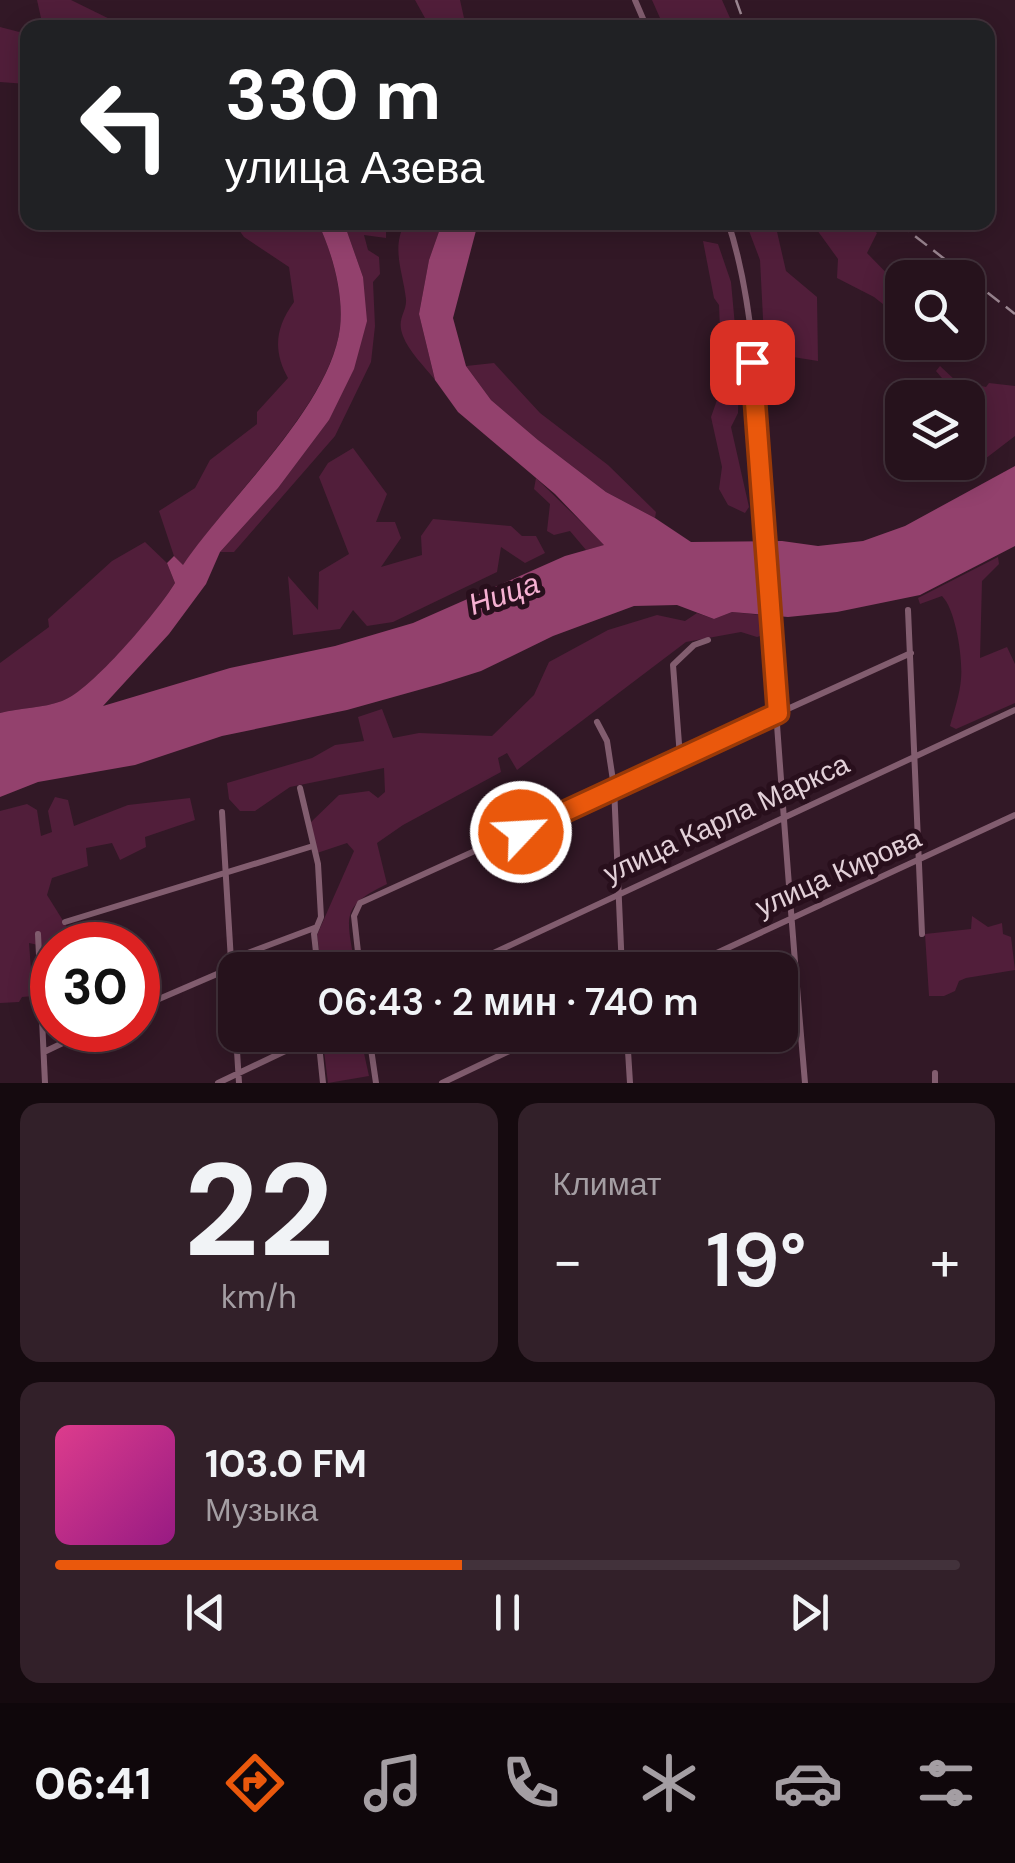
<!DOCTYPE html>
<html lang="ru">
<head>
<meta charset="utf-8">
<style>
  body { margin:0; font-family:"DM Sans",sans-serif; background:#322029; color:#f1f3f6; height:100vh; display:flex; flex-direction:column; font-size:38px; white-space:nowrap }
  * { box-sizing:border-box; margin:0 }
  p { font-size:32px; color:#a49ea3 }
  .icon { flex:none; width:55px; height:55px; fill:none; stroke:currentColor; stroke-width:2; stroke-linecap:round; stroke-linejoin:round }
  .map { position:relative; height:1083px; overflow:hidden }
  .panel { display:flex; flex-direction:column; gap:20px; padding:20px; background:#150a0f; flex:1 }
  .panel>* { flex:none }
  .guide { position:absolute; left:20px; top:20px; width:975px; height:210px; border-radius:20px; box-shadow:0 5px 25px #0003,0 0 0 2px #42323b; background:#202124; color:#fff; overflow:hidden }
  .controls { position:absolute; left:885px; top:260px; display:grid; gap:20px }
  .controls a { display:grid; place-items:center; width:100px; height:100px; border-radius:20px; background:#26121c; box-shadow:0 5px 25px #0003,0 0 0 2px #42323b; font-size:50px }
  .speed { position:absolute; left:30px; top:922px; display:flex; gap:20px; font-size:50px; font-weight:700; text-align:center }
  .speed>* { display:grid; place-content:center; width:130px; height:130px; border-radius:50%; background:#26121c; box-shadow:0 5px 25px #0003,0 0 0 2px #42323b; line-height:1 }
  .speed .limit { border:15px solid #d22; background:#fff; color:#111 }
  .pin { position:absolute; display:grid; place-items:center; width:85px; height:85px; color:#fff; margin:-42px; border-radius:20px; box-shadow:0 5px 15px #0006 }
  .me { position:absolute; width:110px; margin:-55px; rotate:65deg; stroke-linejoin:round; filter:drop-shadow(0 0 8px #0008) }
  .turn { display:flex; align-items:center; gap:35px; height:210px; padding:0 40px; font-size:45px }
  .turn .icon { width:130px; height:130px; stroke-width:2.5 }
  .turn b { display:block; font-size:70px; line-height:85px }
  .big { font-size:75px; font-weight:600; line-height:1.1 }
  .panel .card { flex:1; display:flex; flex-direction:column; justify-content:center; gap:15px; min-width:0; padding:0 35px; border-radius:20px; background:#322029 }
  .panel .dial { align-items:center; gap:0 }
  .dial b { font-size:130px; line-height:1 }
  .song { display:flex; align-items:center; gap:30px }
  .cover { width:120px; height:120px; border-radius:15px; background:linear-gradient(135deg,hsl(330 70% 55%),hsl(310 70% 35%)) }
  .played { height:10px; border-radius:5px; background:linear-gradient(90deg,#ea580c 45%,#42323b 45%) }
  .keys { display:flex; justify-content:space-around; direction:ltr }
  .heat { display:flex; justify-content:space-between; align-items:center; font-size:55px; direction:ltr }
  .panel .tiles { flex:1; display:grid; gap:20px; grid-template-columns:1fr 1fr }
  .card:last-child { grid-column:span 2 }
  .trip { position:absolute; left:218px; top:952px; width:580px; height:100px; border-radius:20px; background:#26121c; box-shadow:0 5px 25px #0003,0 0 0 2px #42323b; font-weight:600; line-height:100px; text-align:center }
  .tab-bar { display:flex; height:160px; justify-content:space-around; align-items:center; background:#0f070b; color:#a49ea3 }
  .tab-bar .icon { width:70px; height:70px }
  .tab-bar .current { color:#ea580c }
  .tab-bar b { font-size:45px; color:#f1f3f6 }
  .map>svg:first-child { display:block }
</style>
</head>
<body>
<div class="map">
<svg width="1015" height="1083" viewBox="0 0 1015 1083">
  <rect width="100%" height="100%" fill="#321826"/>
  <path fill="#511e3a" d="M37,0H71L126,27H43Z
    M415,0H460L466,27H430Z
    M652,0H722L734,27H664Z
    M0,27L27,34V84L0,82Z
    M234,223H318C332,252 344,295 340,328C329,408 227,498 183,566L174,556L159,511L195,488L210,460L257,424V412L288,378C273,351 275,328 294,302L289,267L244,237Z
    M344,223H386V238L364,235L368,250L379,257L380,274L373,282L375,326L371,362L335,436L234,552H220L278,488L329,420L363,277Z
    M405,223H442L429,260L419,314L435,380C425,367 409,352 403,336C396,318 407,313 406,299C403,272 391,248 405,223Z
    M746,223H775L786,271L817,297L818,361L793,357L784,379L766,377L760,260Z
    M812,223H866L877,233L867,253L902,289V319L874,297L837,278L838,259Z
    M703,241L718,244L731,282L739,370L738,413L731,427L749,507L745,513L728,505L719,489L722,467L711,417L717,400L728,394L722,379L719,305L714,298Z
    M494,363L540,413L608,465L656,512L655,518L606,492L538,440L491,400L466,366Z
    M940,366L955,380L986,387L989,383L1015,386V436L985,459L937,476L933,463L968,462V428L975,419L968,414V410L975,406L974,394L952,390L936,371Z
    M353,448L387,494L376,522H395L401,538L381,567L422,555L421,536L433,519L511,526L522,536H536L545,553L525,563L501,547L497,572L393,622L367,626L353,610L340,629L293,635L288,576L318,610L319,572L349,554L319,477L328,463Z
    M536,478L605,545L586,550L570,531L554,535L547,531L550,504L534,489Z
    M145,542L167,563L175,583C158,611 92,691 62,701C43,708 20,708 0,713V663L49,627L48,619L112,561Z
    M998,557L999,564L982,581L980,658L1007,647L1015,664V703L956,729L950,726C954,711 960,694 961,679C963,659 956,610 942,596L920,604L918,598Z
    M732,612L761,615L763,635L757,637L741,632L686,642L517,770L507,753L498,758L501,772L403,825L377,843L387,884C336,908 349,920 355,970H322L317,935L354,851L347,843L317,853L310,823L339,795L369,791L378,798L385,792L384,768L290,787L255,811H240L229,799L227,783L312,758L335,745L364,741L358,717L382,709L393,738L419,733L492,736L534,695L549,662L608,630L657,615L685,621L697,613L714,619Z
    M55,797L68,800L74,826L128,805L190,798L195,820L145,837L146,847L120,860L112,843L86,848L88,866L52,878L47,895L77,943L52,945V948L29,943L33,996L22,997L19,1002L0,1003V811L27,804L37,810L41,836L52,832L48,811Z
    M972,916L988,927L1002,923L1003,934L1011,937L1015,970L966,978L959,981L955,991L944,996H929L925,934L971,929Z
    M342,1035H360L369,1076L328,1083L323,1043Z"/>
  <path fill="#93416d" d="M318,223H344L363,277L367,321L354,369L329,420L278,488L220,552L206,584L169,634L103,706L230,668L335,646L413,623L565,556L604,545L555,494L458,412L435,380L419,314L429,260L442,223H478L453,318L466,366L491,400L538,440L606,492L655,518L691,542L782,541L818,546L863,541L905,526L1015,466V546L920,595L837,612L788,617L732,612L714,619L677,605L634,606L553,636L481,671L440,684L347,710L222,736L135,765L38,782L0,797V713C20,708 43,708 62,701C91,691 158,611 175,583L167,563L174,556L183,565C228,498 330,407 340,328C344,294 332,252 318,223Z"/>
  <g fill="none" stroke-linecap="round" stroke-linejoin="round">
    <path stroke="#825d6f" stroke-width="6" d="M635,0L647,28
      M728,222C760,319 759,450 765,553C777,730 790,907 805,1083
      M908,610L922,934
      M597,722L607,741L614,787L622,970
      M680,757L673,665L694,645L708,640
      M300,788L318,864L321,917L314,934L318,970
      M222,812L235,1027
      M65,922L313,846
      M38,934L45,1083
      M360,970L354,916L360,903L911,653
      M457,970L1015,710
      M680,970L1015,815
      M138,1008L231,968L245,954L317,927
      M236,1035L239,1083
      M318,1035L323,1083
      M369,1035L376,1083
      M627,1035L630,1083
      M44,1052L90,1030
      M935,1073V1083
      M218,1083L319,1035
      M442,1083L543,1035"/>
    <path stroke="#9c8792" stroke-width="2.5" stroke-dasharray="15 8" stroke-linecap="butt" d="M736,0L746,28
      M897,222L1015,314"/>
  </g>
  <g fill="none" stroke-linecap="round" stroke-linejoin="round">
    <g stroke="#983908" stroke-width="25">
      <path id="route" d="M521,832L778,713L752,362"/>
    </g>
    <use href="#route" stroke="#ea580c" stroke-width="18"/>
  </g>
  <g text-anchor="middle" stroke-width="10" stroke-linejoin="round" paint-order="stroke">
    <g font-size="28" fill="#e3d1d9" stroke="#280f1c">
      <text transform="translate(726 818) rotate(-25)" y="10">улица Карла Маркса</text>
      <text transform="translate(838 872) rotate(-24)" y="10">улица Кирова</text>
    </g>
    <g font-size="30" font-style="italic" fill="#f6b0d2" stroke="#280f1c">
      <text transform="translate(504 594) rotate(-19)" y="10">Ница</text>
    </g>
  </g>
</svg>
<div class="controls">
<a><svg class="icon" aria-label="search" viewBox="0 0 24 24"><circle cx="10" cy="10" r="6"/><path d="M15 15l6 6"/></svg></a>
<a><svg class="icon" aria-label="layers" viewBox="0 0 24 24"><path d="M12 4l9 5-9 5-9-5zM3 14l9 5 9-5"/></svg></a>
</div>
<div class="speed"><div class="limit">30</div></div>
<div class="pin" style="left:752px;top:362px;background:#d93025"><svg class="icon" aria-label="arrive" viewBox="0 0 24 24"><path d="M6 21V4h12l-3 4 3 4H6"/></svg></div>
<svg class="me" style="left:521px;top:832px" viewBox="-20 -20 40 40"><circle r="17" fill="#ea580c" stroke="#fff" stroke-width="3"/><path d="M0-11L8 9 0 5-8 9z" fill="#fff"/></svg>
<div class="trip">06:43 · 2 мин · 740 m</div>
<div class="guide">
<div class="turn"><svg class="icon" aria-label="left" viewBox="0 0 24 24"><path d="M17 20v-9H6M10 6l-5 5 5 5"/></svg><div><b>330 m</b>улица Азева</div></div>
</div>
</div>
<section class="panel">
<div class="tiles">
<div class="card dial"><b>22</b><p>km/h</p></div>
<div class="card"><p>Климат</p>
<div class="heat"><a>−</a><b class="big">19°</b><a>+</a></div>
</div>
<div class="card">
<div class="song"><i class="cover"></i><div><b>103.0 FM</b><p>Музыка</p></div></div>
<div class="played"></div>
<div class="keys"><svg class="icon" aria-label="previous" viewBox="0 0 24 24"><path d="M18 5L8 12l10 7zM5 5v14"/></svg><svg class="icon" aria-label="pause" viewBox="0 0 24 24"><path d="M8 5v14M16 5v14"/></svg><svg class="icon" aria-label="next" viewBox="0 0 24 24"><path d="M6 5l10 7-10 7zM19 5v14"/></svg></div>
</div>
</div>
</section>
<nav class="tab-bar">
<b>06:41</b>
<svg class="icon current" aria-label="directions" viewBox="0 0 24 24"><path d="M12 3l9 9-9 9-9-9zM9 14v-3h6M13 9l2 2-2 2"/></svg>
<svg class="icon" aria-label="music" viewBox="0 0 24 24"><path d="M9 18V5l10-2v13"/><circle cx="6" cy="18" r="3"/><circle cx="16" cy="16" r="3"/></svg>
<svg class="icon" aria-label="phone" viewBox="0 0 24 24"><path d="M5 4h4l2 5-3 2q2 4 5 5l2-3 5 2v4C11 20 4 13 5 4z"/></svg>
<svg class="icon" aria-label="climate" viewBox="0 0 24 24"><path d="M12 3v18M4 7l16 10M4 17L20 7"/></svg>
<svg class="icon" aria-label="car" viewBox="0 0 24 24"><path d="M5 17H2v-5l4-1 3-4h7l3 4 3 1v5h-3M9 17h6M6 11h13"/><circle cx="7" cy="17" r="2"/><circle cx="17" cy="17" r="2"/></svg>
<svg class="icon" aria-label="filters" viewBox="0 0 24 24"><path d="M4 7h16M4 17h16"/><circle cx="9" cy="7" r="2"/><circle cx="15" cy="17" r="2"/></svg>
</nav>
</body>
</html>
